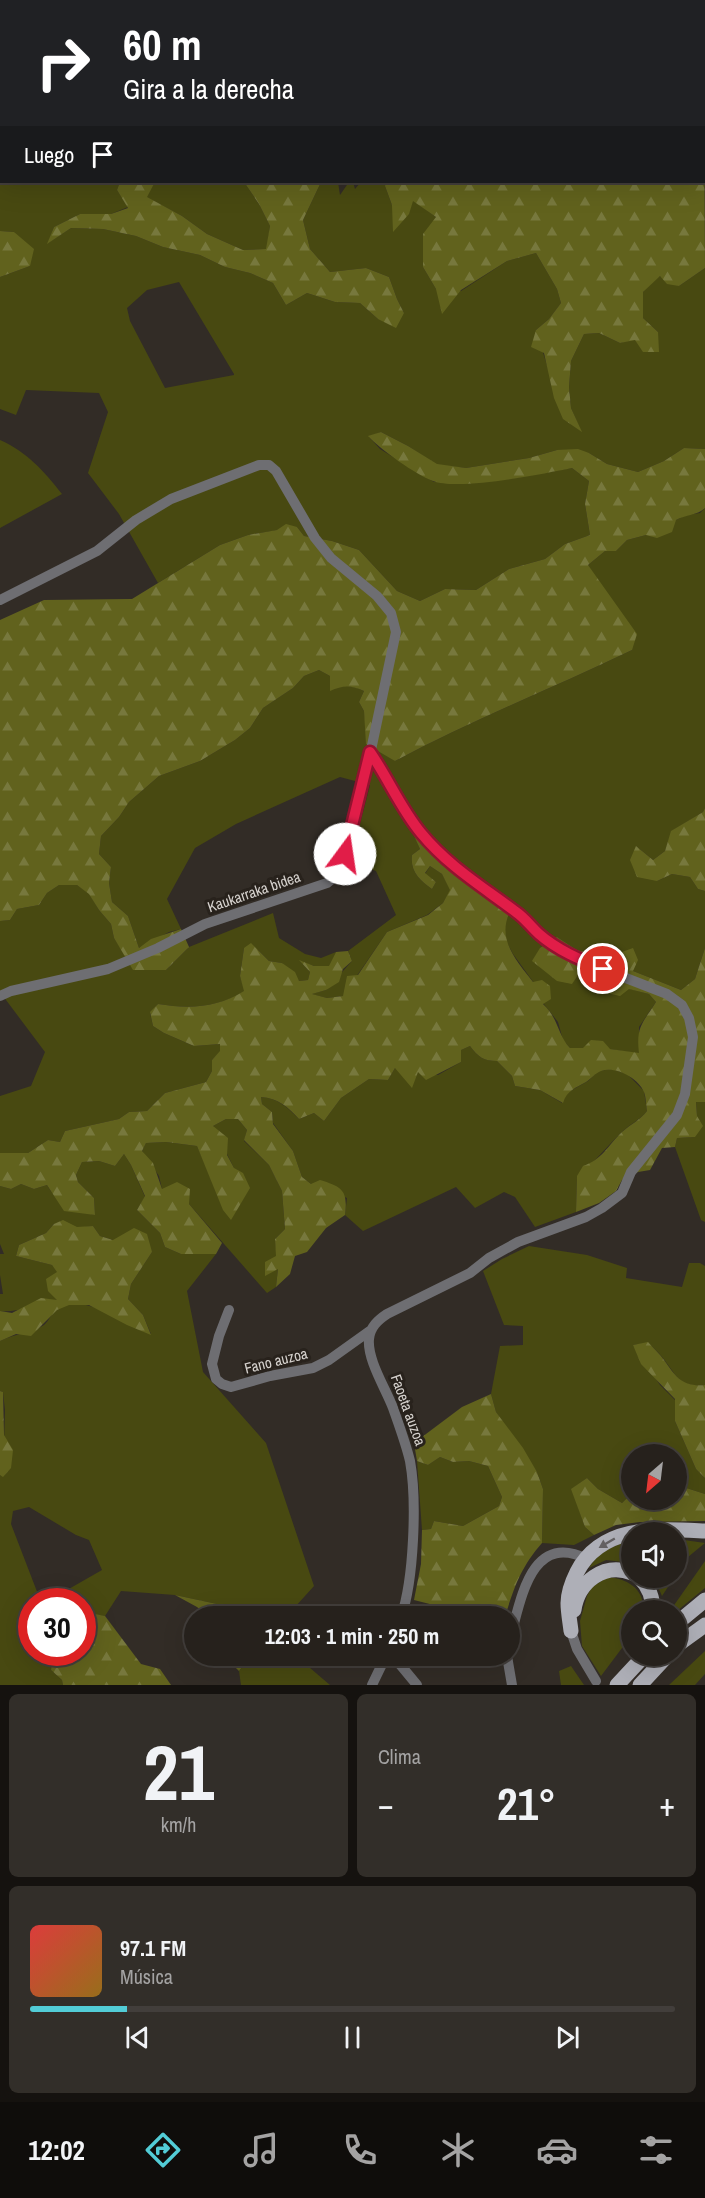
<!DOCTYPE html>
<html lang="es">
<head>
<meta charset="utf-8">
<style>
  body { margin:0; font-family:"Archivo Narrow",sans-serif; background:#322e29; color:#f1f3f6; height:100vh; display:flex; flex-direction:column; font-size:22px; white-space:nowrap }
  * { box-sizing:border-box; margin:0 }
  p { font-size:20px; color:#a4a3a3 }
  .icon { flex:none; width:33px; height:33px; fill:none; stroke:currentColor; stroke-width:2; stroke-linecap:round; stroke-linejoin:round }
  .map { position:relative; height:1685px; overflow:hidden }
  .sheet { display:flex; flex-direction:column; gap:9px; padding:9px; background:#15120f; flex:1 }
  .sheet>* { flex:none }
  .hud { position:absolute; left:0px; top:0px; width:705px; height:183px; box-shadow:0 6px 24px #0002,0 0 0 2px #423e3b; background:#202124; color:#fff; overflow:hidden }
  .needle { width:39px; rotate:208deg }
  .fabs { position:absolute; left:621px; top:1444px; display:grid; gap:12px }
  .fabs a { display:grid; place-items:center; width:66px; height:66px; border-radius:50%; background:#26211c; box-shadow:0 6px 24px #0002,0 0 0 2px #423e3b; font-size:30px }
  .speed { position:absolute; left:18px; top:1588px; display:flex; gap:12px; font-size:30px; font-weight:700; text-align:center }
  .speed>* { display:grid; place-content:center; width:78px; height:78px; border-radius:50%; background:#26211c; box-shadow:0 6px 24px #0002,0 0 0 2px #423e3b; line-height:1 }
  .speed .limit { border:9px solid #d22; background:#fff; color:#111 }
  .pin { position:absolute; display:grid; place-items:center; width:51px; height:51px; color:#fff; margin:-26px; border:3px solid #fff; border-radius:50%; box-shadow:0 2px 6px #0007 }
  .me { position:absolute; width:66px; margin:-33px; rotate:14deg; stroke-linejoin:round; filter:drop-shadow(0 0 4px #0008) }
  .turn { display:flex; align-items:center; gap:21px; height:126px; padding:0 24px; font-size:27px }
  .turn .icon { width:78px; height:78px; stroke-width:2.5 }
  .turn b { display:block; font-size:42px; line-height:51px }
  .then { display:flex; align-items:center; height:57px; padding:0 24px; background:#0003; gap:12px; font-size:22px }
  .big { font-size:45px; font-weight:800; line-height:1.1 }
  .sheet .widget { flex:1; display:flex; flex-direction:column; justify-content:center; gap:9px; min-width:0; padding:0 21px; border-radius:9px; background:#322e29 }
  .sheet .dial { align-items:center; gap:0 }
  .dial b { font-size:78px; line-height:1 }
  .song { display:flex; align-items:center; gap:18px }
  .cover { width:72px; height:72px; border-radius:9px; background:linear-gradient(135deg,hsl(0 70% 55%),hsl(40 70% 35%)) }
  .played { height:6px; border-radius:3px; background:linear-gradient(90deg,#52ccd6 15%,#423e3b 15%) }
  .keys { display:flex; justify-content:space-around; direction:ltr }
  .heat { display:flex; justify-content:space-between; align-items:center; font-size:33px; direction:ltr }
  .sheet .tiles { flex:1; display:grid; gap:9px; grid-template-columns:1fr 1fr }
  .widget:last-child { grid-column:span 2 }
  .trip { position:absolute; left:184px; top:1606px; width:336px; height:60px; border-radius:30px; background:#26211c; box-shadow:0 6px 24px #0002,0 0 0 2px #423e3b; font-weight:800; line-height:60px; text-align:center }
  .tab-bar { display:flex; height:96px; justify-content:space-around; align-items:center; background:#0f0d0b; color:#a4a3a3 }
  .tab-bar .icon { width:42px; height:42px }
  .tab-bar .active { color:#52ccd6 }
  .tab-bar b { font-size:27px; color:#f1f3f6 }
  .map>svg:first-child { display:block }
</style>
</head>
<body>
<div class="map">
<svg width="705" height="1685" viewBox="0 0 705 1685">
  <defs>
    <pattern id="forest-firs" width="22" height="20" patternUnits="userSpaceOnUse" patternTransform="scale(1.5)"><rect width="22" height="20" fill="#61621d"/><path d="M5 1l3.5 6h-7zM16 11l3.5 6h-7z" fill="#77783d"/></pattern>
  </defs>
  <rect width="100%" height="100%" fill="#322c26"/>
  <path fill="#484911" fill-rule="evenodd" d="M6,0H292L295,1L2,2L0,20V1Z
    M0,87L2,182H120L117,190L128,207L111,214H80L54,227L48,243L71,228L103,229L136,236L163,247L200,255L225,267L250,273L273,283L286,305L307,293L335,302L360,303L378,319L404,313L397,299L389,277L366,268L330,272L310,249L303,220L321,182H338L340,195L349,182H353L355,189L361,182H386L385,186L392,205L413,200L436,217L423,267L436,289L461,291L507,261L536,253L557,289L561,303L549,319L536,330L550,375L581,431L571,408L569,387L571,361L584,334L599,333L620,343L658,332L643,318V292L651,282L660,276L679,286L705,268V449L684,448L664,461L638,472L607,464L589,453L557,450L529,458L466,468L437,465L408,446L381,432L369,437L380,449L434,482L508,479L572,468L589,481L585,504L590,535L565,544L545,559L509,569L476,590L445,589L420,601L397,591L359,550L332,541L304,536L297,527L248,535L220,545L158,583L119,514L88,473L108,412L99,393L26,390L16,415L0,409V277L30,266L14,232L0,231ZM179,282L234,374V375L165,388L130,321L127,308L147,290Z
    M155,182H244L259,204L270,226L267,249L243,250L207,234L182,216L146,197Z
    M0,440C27,452 44,471 62,494L0,528Z
    M705,508V808L703,812L672,831L665,851L653,860L636,846L657,881L672,874L690,877L698,889L705,891V948L695,979L681,990L633,971L615,961L577,950L557,937L577,975L649,994L656,1002L639,1027V1054L610,1049L570,1048L563,1040L558,1022L543,1003L534,983L513,954L506,941L504,925L509,914L456,875L414,833L420,849L412,855C410,872 420,880 432,889L436,882L425,874L430,866L442,874L451,890L443,903L427,915L387,932L343,996L327,998L311,994L326,990L352,961L348,951L396,915L376,871L350,862L370,785L340,777L236,824L195,848L167,899L181,929L169,932L139,948L128,916L112,902L109,883L111,867L99,854L101,836L119,817L129,802L159,776L200,761L235,740L250,728L263,708L293,688L304,676L319,670L330,676V690C343,684 351,685 364,691L359,702L364,711L365,719L395,761C472,720 553,688 632,650L588,565L605,551H616L627,540L646,535L686,515L700,513Z
    M59,885H77L89,893L99,910L111,924L114,938L120,947L166,970L189,947L273,913L279,938L305,954L321,958L336,952L330,966H314L300,961L310,972L308,980L299,981L282,963L269,961L258,950L244,948L240,976L245,991C217,1008 189,1009 158,1004L150,1013L153,1026L164,1033L194,1046L220,1044V1052L212,1060V1071L206,1082L165,1093L147,1111L129,1112L119,1119L65,1131L60,1142L48,1140L28,1153H0V1096L31,1086L45,1052L0,992V921L10,920L17,909L39,905L47,893Z
    M470,1046C478,1057 484,1061 497,1061L512,1076L515,1086L540,1090L562,1103L565,1094L588,1081L598,1071L612,1069L627,1074L644,1091L647,1111C640,1120 630,1124 622,1132C606,1147 595,1162 577,1177L576,1212L535,1227L515,1197L504,1192L475,1208L456,1187L363,1231L345,1215L347,1198L311,1184L302,1177L293,1151L273,1123L272,1112L262,1104L261,1097C278,1098 287,1107 299,1119L314,1113L324,1121L341,1098L369,1079L388,1080L395,1068L438,1075L461,1062V1050Z
    M696,1101L705,1102V1222L701,1220L675,1147L677,1138L695,1137L697,1116Z
    M226,1119H238L247,1130L244,1141L269,1165L282,1191L285,1229L275,1239L278,1269L276,1287L267,1293L189,1204L162,1189L159,1176L142,1151L146,1143L166,1142L197,1146L205,1164L234,1168L213,1126Z
    M124,1154L131,1165L145,1197L137,1210L160,1233L165,1247L181,1254H216L187,1291L203,1372L266,1443L314,1586L286,1617H235L217,1604L175,1595L121,1591L105,1616L83,1614L82,1602H46L102,1570L89,1540L76,1535L29,1507L13,1511L11,1524L41,1602H32V1653H53L51,1670L62,1680L63,1685H0V1475L3,1476L5,1410L3,1392L0,1391V1341C13,1334 32,1333 44,1325C49,1321 51,1314 56,1310C83,1289 125,1326 151,1334L143,1315L128,1299L131,1284L152,1252L100,1236L93,1226L77,1228L54,1224L46,1233L19,1245L16,1256L52,1265L58,1272V1300C40,1304 16,1313 0,1311V1294H3L0,1275V1254H4L0,1244V1186L11,1189L21,1184L34,1189L47,1185C56,1202 77,1211 95,1215L94,1198L78,1182L76,1175L82,1162L99,1161L115,1166Z
    M529,1246L587,1255L627,1268L626,1278L682,1287L689,1263H700L705,1266V1385C678,1388 677,1375 662,1357C658,1352 653,1347 648,1343L633,1345L660,1385L675,1400V1421L696,1469L705,1478V1494L677,1485L676,1455H632L631,1494L622,1503L598,1489L587,1478L572,1489L585,1527L594,1535L574,1545L542,1543L543,1489L537,1472L496,1412L491,1394L500,1346L523,1345V1326L504,1325L483,1271L502,1259Z
    M440,1457L453,1462L469,1461L488,1466L502,1497L499,1506L463,1526L434,1521L431,1529L422,1530L417,1461L428,1465Z
    M677,1539L705,1543L688,1557L677,1574Z
    M631,1541V1563L606,1560L589,1568C597,1553 615,1544 631,1541Z
    M705,1561V1588L677,1611H670Z
    M608,1577C628,1579 645,1589 643,1611H632L631,1636L601,1676L582,1646L580,1621L587,1596L592,1587Z
    M654,1578H674L662,1596Z
    M705,1651V1674L695,1685H669Z
    M248,1656H296L330,1685H241L239,1671L248,1660Z
    M571,1666L584,1685H561L559,1671Z"/>
  <path fill="url(#forest-firs)" d="M292,0H705V39L704,2Z
    M704,71L705,268L679,286L667,284L660,276L643,292V318L658,332L659,352H643L635,340L620,343L599,333L584,334L571,361L569,387L571,408L582,432L563,419L554,398L544,353L531,347L536,330L549,319L561,303L557,289L536,253L507,261L461,290L442,314L436,289L423,267V234L436,217L413,201L409,214L393,232L392,205L385,186L386,182H704Z
    M120,182H155L147,197L182,216L207,234L243,250L266,249L270,226L259,204L244,182H321L303,220L310,249L330,272L366,268L389,277L397,299L404,313L396,328L378,319L360,303L335,302L307,293L286,305L273,283L250,273L225,267L200,255L163,247L136,236L103,229L71,228L47,244L54,227L80,214H111L128,208L117,190Z
    M0,231L14,232L34,249L30,266L0,277Z
    M381,432L408,446L437,464L466,468L529,458L557,450L578,449L589,453L607,464L638,472L664,461L684,448L705,449V508C698,515 685,515 676,520L672,532L657,538L646,535L627,540L616,551H605L588,565L637,634L632,650C553,688 472,720 395,761L366,744L364,711L359,702L364,691C351,685 343,685 330,691V676L319,670L304,676L293,688L263,708L250,728L235,740L200,761L159,776L129,802L119,817L101,836L99,854L111,867L109,883L112,902L128,916L139,948L151,939L181,929L189,947L166,970H133L114,938L111,924L99,910L89,894L77,885H59L47,893L39,905L17,909L10,920L0,921V620L44,600L132,599L220,545L248,535L277,530L286,524L297,527L304,536L332,541L359,550L397,591L420,601L445,589L476,590L509,569L545,559L565,544L590,535L585,504L589,481L572,468C542,474 459,491 433,481C415,474 381,450 368,436Z
    M705,808V891L698,889L690,877L672,874L657,881L637,877L630,860L636,846L653,860L665,851L671,831L703,812Z
    M412,831L456,875L509,914C497,940 518,963 533,982L542,980L550,986L551,999L543,1004C559,1019 557,1034 570,1048H583L591,1040L603,1041L610,1049L639,1053C636,1027 642,1024 656,1002L649,994L629,989L620,996L589,989L590,980L578,975L572,984L557,981L532,961L540,948L557,937L577,950L597,955L606,951L615,960L622,952L633,948L638,960L633,971L681,990L695,979L705,948V1102H696L697,1116L703,1126L695,1137L677,1138L675,1147L662,1148L650,1170L638,1172L622,1180L616,1191L599,1203L576,1212L577,1176L583,1166C602,1160 608,1145 622,1132C631,1124 640,1120 647,1111C646,1105 646,1097 644,1092C638,1078 616,1066 601,1071C595,1073 591,1079 586,1082C576,1088 567,1090 563,1103L540,1090L515,1086L512,1076L497,1061C484,1061 478,1057 470,1046L461,1050V1062L426,1080L418,1072L412,1088L395,1068L388,1080L369,1079L341,1098L324,1121L314,1113L299,1119C288,1107 278,1098 261,1097L262,1104L272,1112L273,1124L293,1151L302,1177L311,1184L320,1180C343,1187 348,1191 345,1215L326,1228L307,1252L295,1256L290,1274L276,1287L278,1269L265,1276V1262L276,1256L275,1239L285,1229L282,1191L269,1165L244,1140L247,1130L238,1119H226L213,1126L228,1138L227,1155L234,1168L243,1173L250,1188L231,1220L223,1210L197,1146L166,1142L146,1143L142,1151L153,1163L162,1189L177,1182L190,1189L189,1204L222,1243L216,1254H181L165,1247L160,1233L137,1210L145,1196L131,1165L124,1154L115,1166L99,1161L82,1162L76,1175L78,1182L94,1198L95,1215L64,1211L47,1185L34,1189L21,1184L11,1189L0,1186V1153H28L48,1140L60,1142L65,1131L119,1119L129,1112L147,1111L165,1093L206,1082L212,1071V1060L220,1051V1044L194,1046L164,1033L153,1026L150,1012L158,1004C189,1009 217,1008 244,991L240,976L244,948L251,943L269,961L282,963L295,972L299,981L308,980L310,972L299,960L314,966H329L336,952L348,951L352,961L343,969L339,982L326,990L312,994L327,998L343,996L347,976L358,975L387,932L428,915L443,903L450,890L442,874L430,866L425,873L436,882L432,889C420,880 410,872 412,855L420,849Z
    M63,1220L77,1227L93,1226L100,1236L113,1240L134,1228L147,1234L152,1252L131,1284L128,1299L143,1315L151,1335L127,1325L89,1305H69L57,1310L31,1336L16,1334L0,1341V1311L12,1313L41,1298L57,1300L48,1291L46,1279L57,1272L52,1265L16,1256L19,1245L46,1233L54,1224Z
    M648,1342C653,1348 660,1354 664,1360C676,1377 682,1387 705,1385V1478L696,1469L675,1421V1399L641,1364L633,1345Z
    M0,1391L3,1392L4,1435L13,1450L11,1468L3,1477L0,1475Z
    M491,1394L496,1412L523,1448L537,1472L543,1489L542,1543C521,1567 514,1587 505,1617H481L414,1600L421,1564L422,1530L431,1529L434,1521L463,1526L499,1506L502,1497L488,1466L469,1461L453,1462L440,1457L428,1465L417,1461L414,1443L462,1407Z
    M587,1478L598,1489L622,1503L631,1494L632,1500H676L677,1485L705,1494V1521L640,1522L616,1525L594,1535L585,1527L571,1489Z
    M175,1595L217,1604L235,1617H210L197,1607Z
    M84,1612L105,1616L141,1664L160,1669L171,1685H63L62,1680L51,1670L53,1653H82Z
    M224,1656H248V1659L239,1671Z"/>
  <g fill="none" stroke-linecap="round" stroke-linejoin="round">
    <path stroke="#4483bf" stroke-width="4" d="M321,0L323,2
      M434,0H457
      M382,2L393,0"/>
    <path stroke="#6e6e72" stroke-width="10" d="M0,600L97,551L136,520L171,499L259,465H269L276,471L315,538L331,558L377,596L391,613L396,632L367,769L345,854L337,875L327,883L205,924L158,948L108,969L11,991L0,996
      M370,752L383,771L405,812L422,835L464,875L519,914L554,945L582,961L667,994L682,1005L689,1018L693,1037L685,1094L677,1115L631,1172L622,1193L602,1208L586,1217L518,1242L489,1258L470,1273L387,1314C378,1320 370,1327 369,1339C367,1360 386,1389 393,1408C399,1425 406,1444 410,1461C417,1500 414,1580 401,1617
      M229,1310L219,1336L212,1364L216,1379L222,1384L231,1387L270,1376L313,1368L329,1360L371,1330
      M571,1631L577,1649L596,1681
      M510,1638C521,1601 530,1531 587,1559
      M393,1656L417,1685
      M507,1656L512,1685
      M372,1685L386,1656"/>
    <path stroke="#aeafb7" stroke-width="15" d="M640,1578C649,1587 653,1598 653,1611
      M574,1610C578,1582 604,1562 632,1573
      M676,1624L705,1600
      M571,1631C570,1622 568,1612 568,1603C568,1592 572,1582 577,1572C602,1524 659,1529 705,1531
      M676,1646L705,1625
      M617,1685L644,1656
      M640,1685L667,1656"/>
  </g>
  <defs><path id="oneway-solid" d="M-6-.8H1V-3.2L6.5 0L1 3.2V.8H-6Z" transform="scale(1.5)"/></defs>
  <use fill="#646162" href="#oneway-solid" transform="translate(607 1543) rotate(150)"/>
  <g fill="none" stroke-linecap="round" stroke-linejoin="round">
    <g stroke="#92132f" stroke-width="15">
      <path id="route" d="M345,854L370,752C388,778 401,809 421,833C448,866 483,887 516,912C525,918 531,927 539,934C557,950 581,960 603,969"/>
    </g>
    <use href="#route" stroke="#e11d48" stroke-width="10"/>
  </g>
  <g text-anchor="middle" stroke-width="6" stroke-linejoin="round" paint-order="stroke">
    <g font-size="15" fill="#d6d2ce" stroke="#28221c">
      <text transform="translate(254 892) rotate(-19)" y="5">Kaukarraka bidea</text>
      <text transform="translate(276 1361) rotate(-14)" y="5">Fano auzoa</text>
      <text transform="translate(408 1410) rotate(70)" y="5">Faoeta auzoa</text>
    </g>
  </g>
</svg>
<div class="fabs">
<a><svg class="needle" viewBox="-14 -14 28 28"><path d="M0-13l5 13h-10z" fill="#e53935"/><path d="M0 13l5-13h-10z" fill="#a4a3a3"/></svg></a>
<a><svg class="icon" aria-label="sound" viewBox="0 0 24 24"><path d="M4 9h4l5-4v14l-5-4H4zM17 9q2 3 0 6"/></svg></a>
<a><svg class="icon" aria-label="search" viewBox="0 0 24 24"><circle cx="10" cy="10" r="6"/><path d="M15 15l6 6"/></svg></a>
</div>
<div class="speed"><div class="limit">30</div></div>
<div class="pin" style="left:603px;top:969px;background:#d93025"><svg class="icon" aria-label="arrive" viewBox="0 0 24 24"><path d="M6 21V4h12l-3 4 3 4H6"/></svg></div>
<svg class="me" style="left:345px;top:854px" viewBox="-20 -20 40 40"><circle r="19" fill="#fff"/><path d="M0-13L10 11 0 6-10 11z" fill="#e11d48"/></svg>
<div class="trip">12:03 · 1 min · 250 m</div>
<div class="hud">
<div class="turn"><svg class="icon" aria-label="right" viewBox="0 0 24 24"><path d="M7 20v-9h11M14 6l5 5-5 5"/></svg><div><b>60 m</b>Gira a la derecha</div></div>
<div class="then">Luego<svg class="icon" aria-label="arrive" viewBox="0 0 24 24"><path d="M6 21V4h12l-3 4 3 4H6"/></svg></div>
</div>
</div>
<section class="sheet">
<div class="tiles">
<div class="widget dial"><b>21</b><p>km/h</p></div>
<div class="widget"><p>Clima</p>
<div class="heat"><a>−</a><b class="big">21°</b><a>+</a></div>
</div>
<div class="widget">
<div class="song"><i class="cover"></i><div><b>97.1 FM</b><p>Música</p></div></div>
<div class="played"></div>
<div class="keys"><svg class="icon" aria-label="previous" viewBox="0 0 24 24"><path d="M18 5L8 12l10 7zM5 5v14"/></svg><svg class="icon" aria-label="pause" viewBox="0 0 24 24"><path d="M8 5v14M16 5v14"/></svg><svg class="icon" aria-label="next" viewBox="0 0 24 24"><path d="M6 5l10 7-10 7zM19 5v14"/></svg></div>
</div>
</div>
</section>
<nav class="tab-bar">
<b>12:02</b>
<svg class="icon active" aria-label="directions" viewBox="0 0 24 24"><path d="M12 3l9 9-9 9-9-9zM9 14v-3h6M13 9l2 2-2 2"/></svg>
<svg class="icon" aria-label="music" viewBox="0 0 24 24"><path d="M9 18V5l10-2v13"/><circle cx="6" cy="18" r="3"/><circle cx="16" cy="16" r="3"/></svg>
<svg class="icon" aria-label="phone" viewBox="0 0 24 24"><path d="M5 4h4l2 5-3 2q2 4 5 5l2-3 5 2v4C11 20 4 13 5 4z"/></svg>
<svg class="icon" aria-label="climate" viewBox="0 0 24 24"><path d="M12 3v18M4 7l16 10M4 17L20 7"/></svg>
<svg class="icon" aria-label="car" viewBox="0 0 24 24"><path d="M5 17H2v-5l4-1 3-4h7l3 4 3 1v5h-3M9 17h6M6 11h13"/><circle cx="7" cy="17" r="2"/><circle cx="17" cy="17" r="2"/></svg>
<svg class="icon" aria-label="filters" viewBox="0 0 24 24"><path d="M4 7h16M4 17h16"/><circle cx="9" cy="7" r="2"/><circle cx="15" cy="17" r="2"/></svg>
</nav>
</body>
</html>
